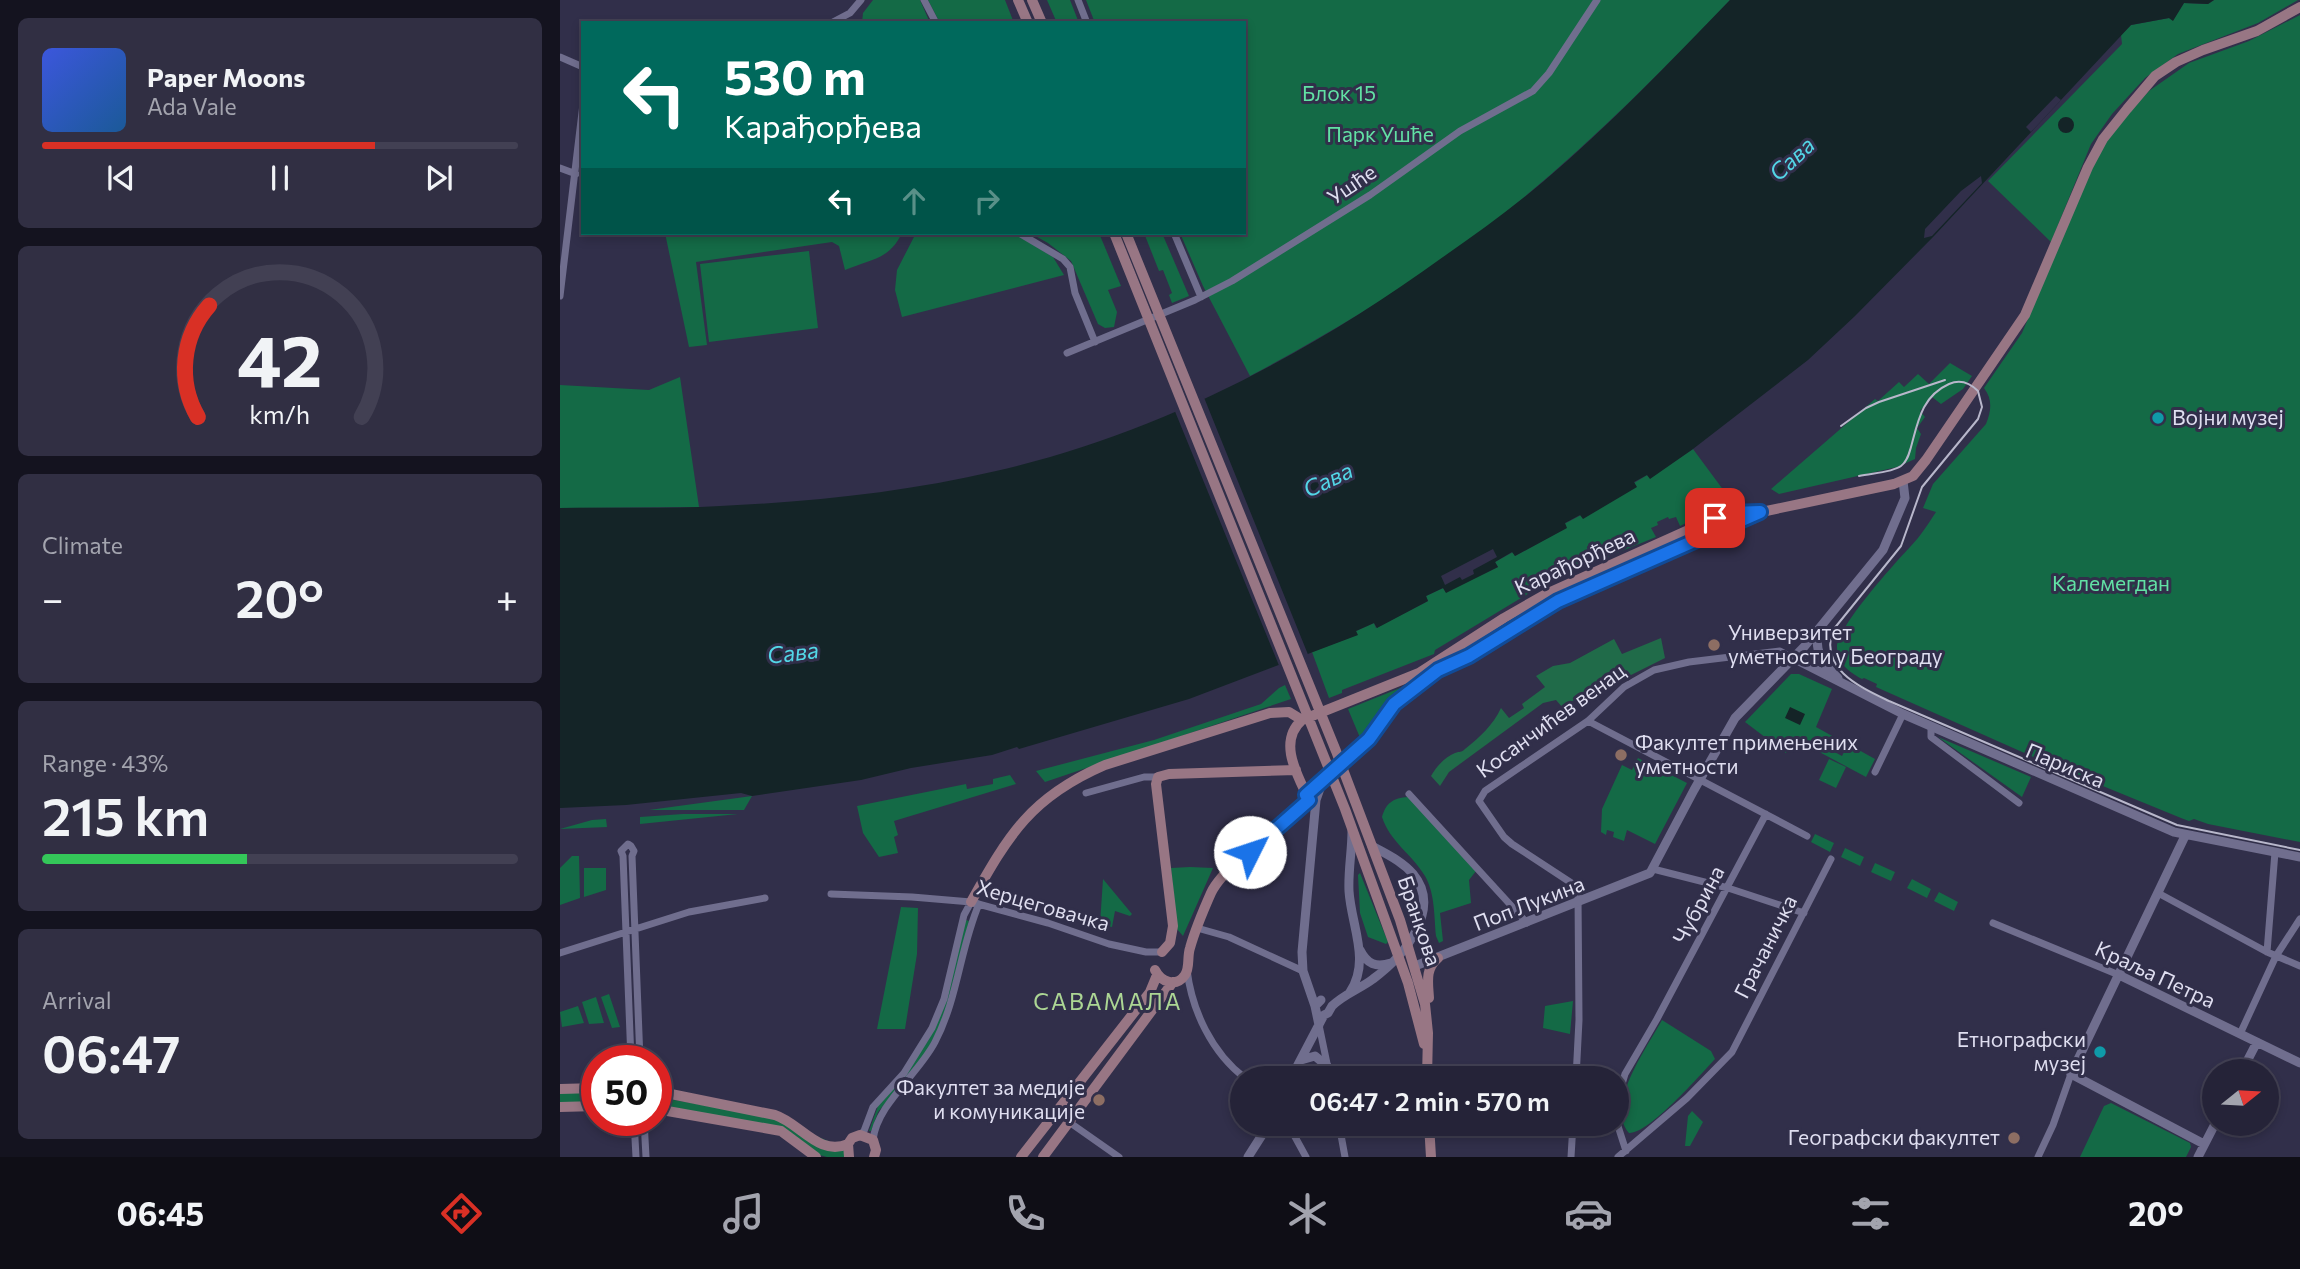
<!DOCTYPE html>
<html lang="en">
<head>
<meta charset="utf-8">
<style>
  body { margin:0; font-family:Commissioner,sans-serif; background:#312f43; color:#f1f3f6; height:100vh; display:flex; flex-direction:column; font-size:26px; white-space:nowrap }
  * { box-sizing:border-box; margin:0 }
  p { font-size:23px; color:#a3a4ae }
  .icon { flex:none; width:38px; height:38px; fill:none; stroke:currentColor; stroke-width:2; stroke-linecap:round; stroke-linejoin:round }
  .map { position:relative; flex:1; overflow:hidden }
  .sheet { display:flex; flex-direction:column; gap:18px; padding:18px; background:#14131f; width:560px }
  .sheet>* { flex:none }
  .top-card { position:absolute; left:21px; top:21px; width:665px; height:214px; border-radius:0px; box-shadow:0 4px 10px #0003,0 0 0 2px #424053; background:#00695c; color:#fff; overflow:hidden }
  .needle { width:46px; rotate:72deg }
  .controls { position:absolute; left:1642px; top:1059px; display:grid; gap:14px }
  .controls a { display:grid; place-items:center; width:77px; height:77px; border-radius:50%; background:#252338; box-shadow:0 4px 10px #0003,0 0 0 2px #424053; font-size:35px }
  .speed { position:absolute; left:21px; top:1045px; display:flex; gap:14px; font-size:35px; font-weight:700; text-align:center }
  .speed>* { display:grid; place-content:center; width:91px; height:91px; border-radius:50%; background:#252338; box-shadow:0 4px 10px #0003,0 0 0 2px #424053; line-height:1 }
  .speed .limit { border:10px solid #d22; background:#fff; color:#111 }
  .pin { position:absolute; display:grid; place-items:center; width:60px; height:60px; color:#fff; margin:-30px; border-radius:14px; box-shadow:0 4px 10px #0006 }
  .me { position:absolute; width:77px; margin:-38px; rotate:49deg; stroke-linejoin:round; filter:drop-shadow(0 0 5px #0008) }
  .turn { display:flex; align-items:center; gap:24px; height:147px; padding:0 28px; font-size:32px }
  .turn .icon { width:91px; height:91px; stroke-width:2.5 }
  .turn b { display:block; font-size:49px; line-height:60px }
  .lanes { display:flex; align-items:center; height:66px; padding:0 28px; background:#0003; justify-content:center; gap:35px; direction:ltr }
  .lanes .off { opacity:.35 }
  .big { font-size:52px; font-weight:600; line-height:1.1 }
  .sheet .tile { flex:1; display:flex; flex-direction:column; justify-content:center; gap:10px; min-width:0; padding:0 24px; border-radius:10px; background:#312f43 }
  .sheet .dial { align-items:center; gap:0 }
  .dial svg { height:182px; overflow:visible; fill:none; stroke:#424053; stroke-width:7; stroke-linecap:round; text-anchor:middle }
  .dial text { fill:#f1f3f6; stroke:none }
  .song { display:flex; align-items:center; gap:21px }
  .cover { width:84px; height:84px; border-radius:10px; background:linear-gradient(135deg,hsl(230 70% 55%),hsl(210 70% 35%)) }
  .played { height:7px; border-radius:4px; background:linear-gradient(90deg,#d93025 70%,#424053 70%) }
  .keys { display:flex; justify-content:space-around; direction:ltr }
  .heat { display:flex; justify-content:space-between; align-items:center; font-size:38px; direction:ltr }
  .charge { height:10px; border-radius:5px; background:linear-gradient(90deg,#34c759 43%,#424053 0) }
  .trip { position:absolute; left:670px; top:1066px; width:399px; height:70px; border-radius:35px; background:#252338; box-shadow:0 4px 10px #0003,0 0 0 2px #424053; font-weight:600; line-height:70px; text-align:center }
  .tab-bar { display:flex; height:112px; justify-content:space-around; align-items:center; background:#0f0e16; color:#a3a4ae }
  .tab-bar .icon { width:49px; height:49px }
  .tab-bar .current { color:#d93025 }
  .tab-bar b { font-size:32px; color:#f1f3f6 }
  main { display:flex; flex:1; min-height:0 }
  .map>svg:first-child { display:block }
</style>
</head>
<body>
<main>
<section class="sheet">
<div class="tile">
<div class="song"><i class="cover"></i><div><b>Paper Moons</b><p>Ada Vale</p></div></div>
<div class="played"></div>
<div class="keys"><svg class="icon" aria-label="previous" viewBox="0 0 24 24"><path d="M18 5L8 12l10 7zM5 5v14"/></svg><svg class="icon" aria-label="pause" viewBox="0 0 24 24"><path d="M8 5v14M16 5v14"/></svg><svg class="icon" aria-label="next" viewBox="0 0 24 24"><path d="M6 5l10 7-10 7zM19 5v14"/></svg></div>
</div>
<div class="tile dial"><svg viewBox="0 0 100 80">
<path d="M14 69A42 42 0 1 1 86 69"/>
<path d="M14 69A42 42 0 0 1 19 20" stroke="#d93025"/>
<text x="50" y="56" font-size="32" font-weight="700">42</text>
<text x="50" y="72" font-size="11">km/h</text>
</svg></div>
<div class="tile"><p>Climate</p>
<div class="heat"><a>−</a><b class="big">20°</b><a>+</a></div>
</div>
<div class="tile"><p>Range · 43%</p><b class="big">215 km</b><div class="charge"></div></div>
<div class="tile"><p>Arrival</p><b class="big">06:47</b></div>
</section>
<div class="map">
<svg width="1740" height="1157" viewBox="0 0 1740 1157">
  <rect width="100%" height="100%" fill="#312f4a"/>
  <path fill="#146a46" d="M313,0H360L370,23H302L303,13Z
    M368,0H445L454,23H380Z
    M487,0H510L519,23H497Z
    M526,0H1170C1099,74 1026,148 946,212C866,276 780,328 690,376L643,286L620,233H684V23H535Z
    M1654,0H1738L1698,23L1618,54L1585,78L1552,114L1531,144L1491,242L1428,181L1562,44L1561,35L1571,25L1609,18L1613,20L1624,3L1648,4Z
    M1740,15V842L1648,824L1634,819L1629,821L1621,818L1489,764L1316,687L1317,684L1304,678L1302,679C1289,672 1277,663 1277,647C1278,626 1335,563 1350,547C1360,537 1368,524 1376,512L1363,508L1373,484L1426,424C1431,411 1433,400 1424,388L1462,333L1528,176L1543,146L1569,113L1589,91L1629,63L1689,41Z
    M105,233H342C329,260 311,259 285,270L279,246L272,242L136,262L147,345L129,347Z
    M356,233H454L493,257L504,275L342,317L335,290L337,270Z
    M470,233H539L561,286L548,290L557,312L554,327L545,328L538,324L511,261L488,243Z
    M584,233H602L629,296L612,303L609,295L612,293L603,270L599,271Z
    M249,251L258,328L149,342L140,264Z
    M1390,363L1412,376L1403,389L1381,404L1372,397L1360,411L1365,417L1357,428L1361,434L1356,448L1355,459L1337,467L1219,494L1211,489L1315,399L1318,401L1339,382L1344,387L1358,374L1369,384Z
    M120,377L139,507L0,508V385L89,390Z
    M1133,449L1170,499L1159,507L1120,526L1116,517L1109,519L1108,517L1097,522L1098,525L1091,528L1096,537L991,580L875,650L874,654L782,690V693L769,698L752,652L797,635L796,631L814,623L816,628L868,601L866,596L883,588L886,592L938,567L935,562L953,552L955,556L1006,528L1004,524L1021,515L1023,518L1076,487L1074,483L1087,475L1090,478Z
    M1231,674H1239L1272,689L1256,727L1274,737L1269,749L1282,756L1288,744L1315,759L1306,777L1250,747L1248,749L1233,741L1226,753L1185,722Z
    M855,682L823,707L801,740L788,709Z
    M725,685L731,699L485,782L476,771L594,740L701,704L719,688Z
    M1378,737L1471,777L1462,797Z
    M1078,758L1127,783L1095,844L1067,830L1064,841L1053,837L1054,832L1047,830L1046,835L1041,832L1042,809L1062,765L1072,770Z
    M1269,759L1286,767L1276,788L1259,780Z
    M450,775L456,784L334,821L338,835L334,837L338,853L319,857L303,833L297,806L406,784L407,789L433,784V779Z
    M192,796L184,810H89Z
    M848,797L916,871L909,880L911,903L880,913L883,941L879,943L876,936C874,916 875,893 865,876C852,854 830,842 822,817C826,803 833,798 848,797Z
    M123,814H178L80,824V817Z
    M46,819L47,827L0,829L32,820Z
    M1255,834L1274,843L1270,852L1251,842Z
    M1285,848L1304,857L1300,866L1281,857Z
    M12,856H19L20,898L0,905V868Z
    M1315,863L1335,872L1331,881L1311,872Z
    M630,867L653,868L623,936L617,929L611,868Z
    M24,868H46V890L24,897Z
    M800,873L828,942L826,944L808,937L800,913L798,875Z
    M543,879L572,914L570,916L555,911L552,927L540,924Z
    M1352,879L1371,889L1367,898L1347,888Z
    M1379,892L1398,902L1394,911L1374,901Z
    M341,907L358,908L357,954L345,1029H317Z
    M406,920L409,921L383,1020L366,1052L318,1112L311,1131H309L318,1106L368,1041Z
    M49,994L60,1027L52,1028L41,997Z
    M36,997L44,1023L29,1024L22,1002Z
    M1013,1001L1010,1034L983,1028L985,1006Z
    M18,1006L24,1023L2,1027L0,1012Z
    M1102,1020L1151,1051L1155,1059C1140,1075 1089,1134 1069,1133C1044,1106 1088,1046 1102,1020Z
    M37,1088V1106L0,1107V1089Z
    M102,1098L208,1116L285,1148L286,1157H267L256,1154L236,1136L102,1105Z
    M1551,1103L1630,1143L1631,1147L1626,1157H1520L1544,1106Z
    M1132,1111L1143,1122L1130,1146H1125L1128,1116Z"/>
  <path fill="#206b49" d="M1101,638L1105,658L1067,677H1062L1060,674L1036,684L1003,708L996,700L983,703L889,772L880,786L871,776C876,767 885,757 895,753C900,751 901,753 905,749C920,737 933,725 941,708L949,718L964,708L962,704L985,687L976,676L993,666L1010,663L1054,639L1062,654Z"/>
  <path fill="#142427" d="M1170,0H1654L1648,4L1624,3L1613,21L1609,18L1571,25L1374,236L1295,316L1248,360L1133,449L1090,479L1087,475L1074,482L1077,487L1023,519L1020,515L1005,523L1007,528L955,556L952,552L935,562L938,567L886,593L883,588L866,596L868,601L817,628L814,623L796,631L798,635L629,699L459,749L457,747L432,755L351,768L301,780L192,796L181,793L66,805L0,808V508C53,507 107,509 160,506C252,502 346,492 436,471C599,434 749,354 883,257C918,233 952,208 984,181C1050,125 1110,62 1170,0Z
    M1498 125a8 8 0 1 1 16 0a8 8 0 1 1-16 0Z
    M1230,707L1245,714L1240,725L1225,718Z"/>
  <path fill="#312f4a" d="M1496,96L1501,100L1471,132L1466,127Z
    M1421,176L1422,183L1372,236L1364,238L1365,229L1401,191Z
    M643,395L749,657L720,668L614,409Z
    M933,549L937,557L913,570L914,574L902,580L900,577L885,585L881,576Z"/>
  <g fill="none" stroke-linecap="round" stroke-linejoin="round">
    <path stroke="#706e8e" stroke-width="7" d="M364,0L376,23
      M518,0L527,23
      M271,23L290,13L301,0
      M0,57L23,67
      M0,168L16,174
      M459,233L503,259L510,267L515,293L535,342
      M614,233L641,297
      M0,296L23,104
      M507,353L635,300L672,281L810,195L900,131L973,91L989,73L1037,0
      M1028,721L1247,836
      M1371,726V737L1459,803
      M1315,772L1343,714
      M526,793L584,777H598
      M849,794L967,923
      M1093,869L1168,888L1244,913
      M1598,893L1707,952L1740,966
      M271,894L352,897L411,902L488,923L549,944L586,952H602
      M1433,923L1559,975
      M637,928L669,937L743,971
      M1707,952L1715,852
      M0,953L129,912L205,898
      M627,970C632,1011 652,1053 685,1078
      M759,1025L770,1078
      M1680,1034L1716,956L1740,919
      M71,1060L63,856L61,851L68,844L71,846L74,851L72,856L80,1060
      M1016,1078L1019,1020L1018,895L1016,886L952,844L944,837L919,801L925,791L1028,721L1064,687L1094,670L1129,662L1220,651L1233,658
      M1057,1101L1065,1074L1097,1019L1206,814
      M74,1120L76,1157
      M84,1120L86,1157
      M509,1122L559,1157
      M1057,1123L1066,1151
      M728,1124L746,1157
      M779,1124L785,1157
      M300,1135L304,1131L313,1107L344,1073L372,1028L384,999L404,915L411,902
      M313,1140C317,1104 358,1075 375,1042C398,998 400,948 419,904
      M1011,1157L1013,1124
      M1058,1157L1127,1098L1172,1052L1271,859
      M1478,1157L1493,1125L1511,1074"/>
    <path stroke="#706e8e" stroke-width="9" d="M1259,630C1253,651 1263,664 1278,678
      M1233,658L1343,714L1614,832L1740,857
      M746,795L809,739L834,704L879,670
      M1625,836L1511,1074L1644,1144
      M800,950C807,964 816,968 831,963
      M855,966L1090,873L1134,790L1175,718L1244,647L1323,550L1345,498L1343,481
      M1559,975L1740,1063
      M790,992C811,961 791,925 789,891C788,871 792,851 792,831
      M755,1006L743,971L742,952L756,800L763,780
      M759,1025L755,1006L761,1000
      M741,1060L755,1056L767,1066
      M1682,1071L1697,1042
      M731,1078L764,1015L768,1013L772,1006C784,994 800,989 813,979C843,957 883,910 853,874C842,861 826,854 812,846
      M688,1157L709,1124
      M1638,1157L1655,1124"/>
    <path stroke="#987684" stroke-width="10" d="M458,0L468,23
      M472,0L482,23
      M554,233L785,809L848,983L864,1044
      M566,233L776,751L840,920L865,1004L868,1033L867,1078
      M859,673L880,670L893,664L998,601L1192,514L1334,484L1353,476L1366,460L1465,315L1528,167L1543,139L1567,109L1595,76L1616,62L1643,50L1697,31L1740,7
      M411,902C449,834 471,797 545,765L710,713L729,712L742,720
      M602,952L610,943L613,926L596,784L598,777L609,774L736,770
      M595,970C601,982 616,988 625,975C630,968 627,957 630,948C635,930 643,911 651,893C662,868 725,821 749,800C738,776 717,742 742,720L859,673L944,618L986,594L1155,518L1172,513L1190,512
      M869,998C868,982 865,969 878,958
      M0,1089L37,1088
      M96,1091L215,1115C240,1123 259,1157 288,1144
      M0,1107L37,1106
      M96,1109L221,1131L256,1157
      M869,1124L871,1157
      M289,1157L288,1144L292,1138L300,1135L313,1140L316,1150L314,1157
      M461,1157L590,992L597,975
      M483,1157L613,982"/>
    <path stroke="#b8b7cb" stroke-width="2" d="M1281,426L1306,408L1319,402L1385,380
      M1299,476C1311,473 1331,473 1341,466C1347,462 1349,454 1351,447C1358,421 1362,396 1389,384C1400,379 1410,383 1418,391L1422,407L1418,419L1362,487L1341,546L1273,630C1259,669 1300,687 1329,701L1617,825L1740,850"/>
  </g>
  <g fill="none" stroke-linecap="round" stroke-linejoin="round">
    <g stroke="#114b97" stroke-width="18">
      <path id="route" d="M690,852L749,800L746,795L809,739L834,704L878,670L909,656L998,601L1200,512L1172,513L1155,518"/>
    </g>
    <use href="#route" stroke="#1a73e8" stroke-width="12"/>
  </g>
  <g fill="#0f9aa8" stroke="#312f4a" stroke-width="2.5">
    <circle cx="1598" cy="418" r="7"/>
    <circle cx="1540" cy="1052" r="7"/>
  </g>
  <g fill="#8d6e63" stroke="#312f4a" stroke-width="2.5">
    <circle cx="1154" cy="645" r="7"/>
    <circle cx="1061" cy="755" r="7"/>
    <circle cx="539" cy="1100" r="7"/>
    <circle cx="1454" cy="1138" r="7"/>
  </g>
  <g text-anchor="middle" stroke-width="6" stroke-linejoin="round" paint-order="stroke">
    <g font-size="21" fill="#61e1a4" stroke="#312f4a">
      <text x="779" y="101">Блок 15</text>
      <text x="820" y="142">Парк Ушће</text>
      <text x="1551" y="591">Калемегдан</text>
    </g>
    <g font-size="21" fill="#dfdef0" stroke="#312f4a">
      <text transform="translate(792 185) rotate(-34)" y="7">Ушће</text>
      <text transform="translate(1015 562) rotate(-25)" y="7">Карађорђева</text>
      <text transform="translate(991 721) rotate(-36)" y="7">Косанчићев венац</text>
      <text transform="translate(1505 766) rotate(23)" y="7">Париска</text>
      <text transform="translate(969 904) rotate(-21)" y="7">Поп Лукина</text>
      <text transform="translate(1139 905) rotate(-62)" y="7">Чубрина</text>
      <text transform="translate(483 906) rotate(16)" y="7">Херцеговачка</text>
      <text transform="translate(859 921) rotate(71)" y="7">Бранкова</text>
      <text transform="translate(1206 947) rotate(-63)" y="7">Грачаничка</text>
      <text transform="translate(1595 975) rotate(25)" y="7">Краља Петра</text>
    </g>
    <g font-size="21" fill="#dfdef0" stroke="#312f4a" text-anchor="start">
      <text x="1612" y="425">Војни музеј</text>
      <text x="1168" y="640">Универзитет<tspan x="1168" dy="24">уметности у Београду</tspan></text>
      <text x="1075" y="750">Факултет примењених<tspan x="1075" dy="24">уметности</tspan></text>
      <text x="1526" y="1047" text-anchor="end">Етнографски<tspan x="1526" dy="24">музеј</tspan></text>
      <text x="525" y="1095" text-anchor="end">Факултет за медије<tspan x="525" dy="24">и комуникације</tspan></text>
      <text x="1440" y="1145" text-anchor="end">Географски факултет</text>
    </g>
    <g font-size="23" font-style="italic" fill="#53d7e7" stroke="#312f4a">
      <text transform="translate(1232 159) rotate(-43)" y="8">Сава</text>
      <text transform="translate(768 480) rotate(-25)" y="8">Сава</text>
      <text transform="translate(233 653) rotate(-7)" y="8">Сава</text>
    </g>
    <g font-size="23" letter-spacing="2" fill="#acd694" stroke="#312f4a">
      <text x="548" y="1010">САВАМАЛА</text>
    </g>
  </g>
</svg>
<div class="controls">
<a><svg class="needle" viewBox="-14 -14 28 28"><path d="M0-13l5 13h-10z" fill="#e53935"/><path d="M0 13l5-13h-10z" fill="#a3a4ae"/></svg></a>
</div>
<div class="speed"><div class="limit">50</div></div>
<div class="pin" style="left:1155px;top:518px;background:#d93025"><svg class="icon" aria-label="arrive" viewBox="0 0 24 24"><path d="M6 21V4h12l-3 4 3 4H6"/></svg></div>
<svg class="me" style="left:690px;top:852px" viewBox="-20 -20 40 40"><circle r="19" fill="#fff"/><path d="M0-13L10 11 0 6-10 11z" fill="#1a73e8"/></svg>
<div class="trip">06:47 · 2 min · 570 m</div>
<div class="top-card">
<div class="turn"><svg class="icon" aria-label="left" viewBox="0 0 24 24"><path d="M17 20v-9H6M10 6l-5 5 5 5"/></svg><div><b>530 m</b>Карађорђева</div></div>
<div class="lanes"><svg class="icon" aria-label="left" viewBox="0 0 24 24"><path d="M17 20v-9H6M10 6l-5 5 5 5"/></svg><svg class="icon off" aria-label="ahead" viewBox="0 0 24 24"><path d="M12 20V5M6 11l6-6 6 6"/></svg><svg class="icon off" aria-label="right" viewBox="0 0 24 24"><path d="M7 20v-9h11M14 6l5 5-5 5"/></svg></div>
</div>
</div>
</main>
<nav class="tab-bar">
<b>06:45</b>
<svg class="icon current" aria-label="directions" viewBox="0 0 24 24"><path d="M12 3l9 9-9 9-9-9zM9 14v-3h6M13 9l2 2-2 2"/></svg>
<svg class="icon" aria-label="music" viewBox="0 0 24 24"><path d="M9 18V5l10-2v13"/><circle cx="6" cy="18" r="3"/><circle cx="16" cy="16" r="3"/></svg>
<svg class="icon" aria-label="phone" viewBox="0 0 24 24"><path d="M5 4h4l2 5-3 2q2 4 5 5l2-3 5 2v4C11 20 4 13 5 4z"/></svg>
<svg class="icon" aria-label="climate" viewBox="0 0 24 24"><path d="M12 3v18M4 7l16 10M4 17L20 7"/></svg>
<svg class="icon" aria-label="car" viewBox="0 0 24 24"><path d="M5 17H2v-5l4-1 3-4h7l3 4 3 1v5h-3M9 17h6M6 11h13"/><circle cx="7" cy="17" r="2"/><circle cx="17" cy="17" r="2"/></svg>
<svg class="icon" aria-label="filters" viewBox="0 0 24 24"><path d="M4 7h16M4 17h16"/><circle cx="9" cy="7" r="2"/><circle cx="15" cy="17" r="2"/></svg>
<b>20°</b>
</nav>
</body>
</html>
